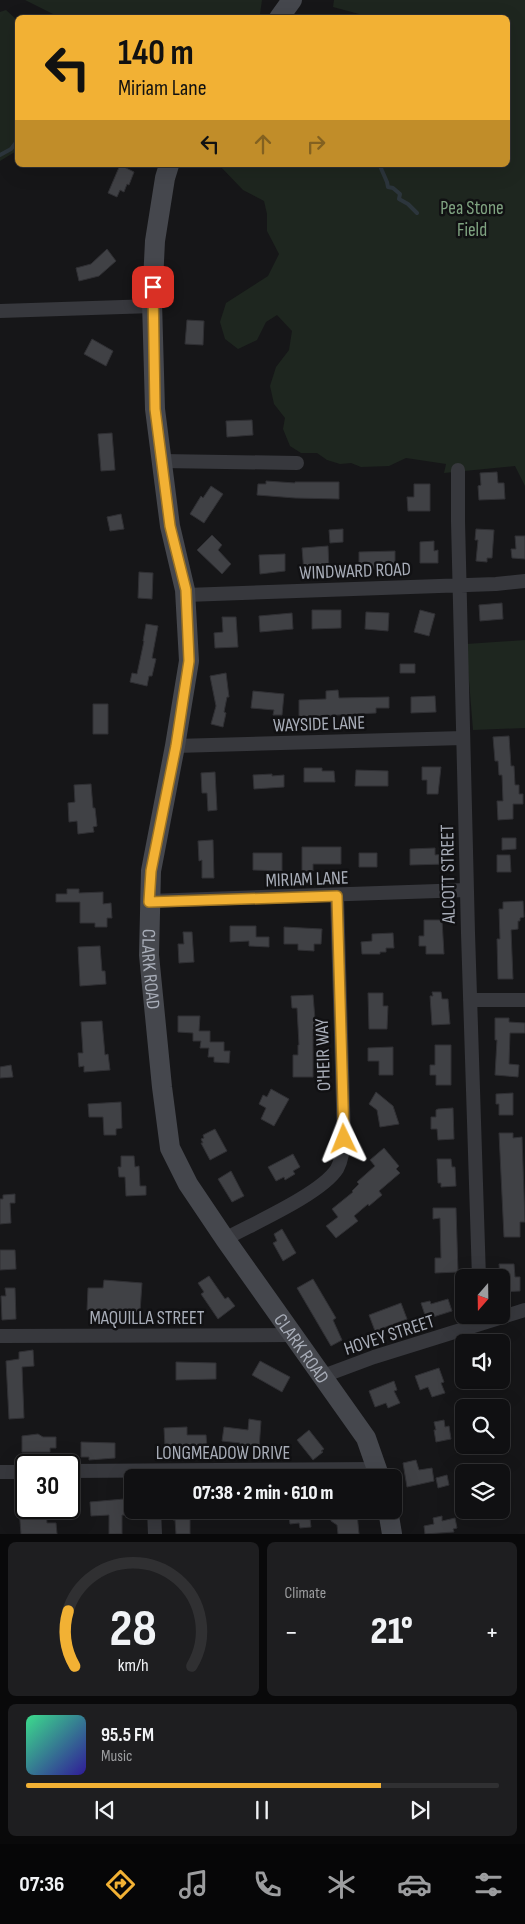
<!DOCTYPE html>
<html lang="en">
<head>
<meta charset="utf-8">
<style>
  body { margin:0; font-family:"Sofia Sans Condensed",sans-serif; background:#1e1e20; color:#f1f3f6; height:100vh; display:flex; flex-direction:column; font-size:19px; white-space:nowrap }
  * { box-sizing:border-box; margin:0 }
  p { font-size:16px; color:#9c9d9f }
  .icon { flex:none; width:28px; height:28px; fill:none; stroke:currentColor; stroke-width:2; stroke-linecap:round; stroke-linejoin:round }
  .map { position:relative; height:1534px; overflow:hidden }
  .drawer { display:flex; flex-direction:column; gap:8px; padding:8px; background:#09090a; flex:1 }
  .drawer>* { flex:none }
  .banner { position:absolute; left:15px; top:15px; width:495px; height:152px; border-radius:8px; box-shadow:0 5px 20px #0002,0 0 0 1px #303032; background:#f2b134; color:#111; overflow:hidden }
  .needle { width:32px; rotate:200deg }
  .tools { position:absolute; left:455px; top:1269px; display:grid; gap:10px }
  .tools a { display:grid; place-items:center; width:55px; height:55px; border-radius:8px; background:#101012; box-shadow:0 5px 20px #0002,0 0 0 1px #303032; font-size:25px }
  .speed { position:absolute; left:15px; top:1454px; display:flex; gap:10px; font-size:25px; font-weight:700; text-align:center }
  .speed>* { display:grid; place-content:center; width:65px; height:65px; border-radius:50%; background:#101012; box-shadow:0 5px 20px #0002,0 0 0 1px #303032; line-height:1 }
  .speed .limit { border:2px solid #111; border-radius:8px; background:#fff; color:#111 }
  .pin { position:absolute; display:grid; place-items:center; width:42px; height:42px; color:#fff; margin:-21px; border-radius:10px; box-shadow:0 2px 8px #0006 }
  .me { position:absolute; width:55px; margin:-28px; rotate:358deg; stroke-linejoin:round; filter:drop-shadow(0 0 4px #0008) }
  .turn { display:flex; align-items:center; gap:18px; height:105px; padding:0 20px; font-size:22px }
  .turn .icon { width:65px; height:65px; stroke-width:2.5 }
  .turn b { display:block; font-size:35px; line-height:42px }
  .lanes { display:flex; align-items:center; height:48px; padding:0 20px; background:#0003; justify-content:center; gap:25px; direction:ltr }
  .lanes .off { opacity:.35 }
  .big { font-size:38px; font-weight:800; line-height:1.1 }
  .drawer .card { flex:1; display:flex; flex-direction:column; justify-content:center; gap:8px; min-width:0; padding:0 18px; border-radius:8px; background:#1e1e20 }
  .drawer .dial { align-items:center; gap:0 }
  .dial svg { height:130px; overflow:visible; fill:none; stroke:#303032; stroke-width:7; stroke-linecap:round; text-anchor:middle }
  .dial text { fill:#f1f3f6; stroke:none }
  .song { display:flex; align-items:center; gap:15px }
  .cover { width:60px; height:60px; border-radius:8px; background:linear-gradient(135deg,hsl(150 70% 55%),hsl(250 70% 35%)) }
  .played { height:5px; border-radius:2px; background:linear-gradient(90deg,#f2b134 75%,#303032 75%) }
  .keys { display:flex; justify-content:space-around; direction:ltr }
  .heat { display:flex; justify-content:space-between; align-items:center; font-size:28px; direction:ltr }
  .drawer .tiles { flex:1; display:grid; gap:8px; grid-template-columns:1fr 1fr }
  .card:last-child { grid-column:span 2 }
  .trip { position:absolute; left:124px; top:1469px; width:278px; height:50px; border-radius:8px; background:#101012; box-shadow:0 5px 20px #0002,0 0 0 1px #303032; font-weight:800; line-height:50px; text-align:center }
  .dock { display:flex; height:80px; justify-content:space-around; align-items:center; background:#060607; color:#9c9d9f }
  .dock .icon { width:35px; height:35px }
  .dock .on { color:#f2b134 }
  .dock b { font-size:22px; color:#f1f3f6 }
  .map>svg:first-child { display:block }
</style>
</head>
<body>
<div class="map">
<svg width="525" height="1534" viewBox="0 0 525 1534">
  <rect width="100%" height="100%" fill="#161618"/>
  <path fill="#1e261f" d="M25,0H262L260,14L253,17H59Z
    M334,0H525V486L515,466L444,473L446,464L406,458L389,466L361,467L351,463L340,464L327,460L317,453H301L290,446L283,429L285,418L274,404L270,386L276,367L289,350L292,331L277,315L266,322L257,340L238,349L225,339L220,322L226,303L268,276L279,254L267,231V214L264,201L243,190L219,165H508V18H374L333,7Z
    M6,10L17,20L18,150L0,161V12Z
    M525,640V728L473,730L466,644Z"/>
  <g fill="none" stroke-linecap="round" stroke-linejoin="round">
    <path stroke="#2c353c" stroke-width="4" d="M0,155L11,149L18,140
      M377,165L380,166L387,182L388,187L393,188L400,194L399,199L408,204L417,213"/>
  </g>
  <path fill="#404145" stroke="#303034" d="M120,165L134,172L129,185L127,184L124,192L120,190L117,197L108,193Z
    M107,249L116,261L99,276L79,281L76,268L91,264Z
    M187,320L204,321L203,345L185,344Z
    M92,339L113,351L106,366L84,354Z
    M252,420L253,435L227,437L226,421Z
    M112,433L115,470L101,471L98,434Z
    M497,472L498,483H504L505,499L479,500L478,486L481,485L480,473Z
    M266,481L295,483V482H339V499L295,498L257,495L258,484H266Z
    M414,484H430V511H408L407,497H414Z
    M211,486L223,494L204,523L190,514L201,496L203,498Z
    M121,514L124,529L110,531L107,517Z
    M343,529V542L330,543L329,530Z
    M476,529L494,530L492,558H487V562L476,561L478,540H475Z
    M212,535L222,545L218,550L231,564L222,574L197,550Z
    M515,536H525V559L512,558L511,549H516Z
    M434,541V551L438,550V563H420V542Z
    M328,546L329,570L304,573L302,548Z
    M395,551V566H382V569H359V552Z
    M285,554V571L260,574L259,555Z
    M139,572L153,573L152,599L138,598Z
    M502,603L503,619L480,621L479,605Z
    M312,610H341V628L312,629Z
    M420,610L435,614L429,636L414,632Z
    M366,612L389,613L388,631L365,629Z
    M292,613L293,629L260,632L259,616Z
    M222,617H236L238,647L215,648L214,633L223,632Z
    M146,624L158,626L152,658L156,659L152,676H149L147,686L130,682L132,673L137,674L144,641H143Z
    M400,664H415V673H400Z
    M226,673L229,697H227L224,712L226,713L223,727L211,724L216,706L210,676Z
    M338,690L339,698L389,697V708H376V713L299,717V700L326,699V691Z
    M253,691L284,694L282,715H273L274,710L251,708Z
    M435,696L436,712L411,713V697Z
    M93,704H108V734H93Z
    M509,736L511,766H514L515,785H519V794H523V804H513V819L498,820L497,801H503L502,775H499L498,761H495L493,737Z
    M422,767H441L438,794H427V780H422Z
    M304,768H322V771H334L335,782H304Z
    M356,770L388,771V786H355Z
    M215,772L217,810L208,811L207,793H202L201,773Z
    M272,774V776L284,775V787L254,789L253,775Z
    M91,784L93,808H95L97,826L93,827L94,832L78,834L77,821L69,822L68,803L75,802L74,785Z
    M502,838H516V849L502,850Z
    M211,840H213L214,878H202V860L199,861L198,841Z
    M302,847H341V864H313V871H302Z
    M435,848V855L446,854V864L410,865V849Z
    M253,853H282V871L253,870Z
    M359,853H377V867H359Z
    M497,855H510L511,872H497Z
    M67,889H79V893L103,892V904L111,903L112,918H107V927H95V923H80V902H56V894H67Z
    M523,901L524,917L520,918V921H518V929L511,930L513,979H498L497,939H500L499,909H503V902Z
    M424,920H442L444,954H426V946H419V936H424Z
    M230,926H256V937H269V947L249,946V941L230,942Z
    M284,927L322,929L321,944H314V951L298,950V944H284Z
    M183,932H192L194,962L179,963L178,944H184Z
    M393,933L394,948H386V952H380V954H362L361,942L372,941V934Z
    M100,946L102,971H105L106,984L80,986L78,947Z
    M432,992H441L442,999H448L450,1024L432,1025L430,996H433Z
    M368,993H383V1006H388L387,1029H369Z
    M313,995L315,1019V1029H313V1077H293V1055H298V1045H299L297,1008H292L291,996Z
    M178,1016H200L199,1031H210V1042H224V1051H230L229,1063L214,1062V1057H208L209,1048H200L201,1041H193V1033L178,1032Z
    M495,1018H509V1022L525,1023V1033H510L509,1064L519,1065L518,1077L495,1075L497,1040H495Z
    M102,1021L105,1055L108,1054L110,1070L84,1072V1066L79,1067L78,1053H83L81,1022Z
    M435,1045H451V1085H436V1075H430V1065H435Z
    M393,1047V1075H379V1061H368V1048Z
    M11,1065L13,1077L0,1078V1067Z
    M271,1089L289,1099L274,1126L261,1119L266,1108L259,1104L263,1095L267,1097Z
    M376,1092L393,1106L399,1124L380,1127L377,1110L369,1104Z
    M513,1093V1115H499V1104H496V1094Z
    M121,1102L122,1128L116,1129V1135H104L103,1117H89L88,1104Z
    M453,1108L454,1139L438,1140L437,1129H431V1117H436V1110L438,1109Z
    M215,1129L227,1151L210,1160L201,1143H203L201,1139L204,1138L203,1135Z
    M499,1133H513V1138L522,1137L525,1222H520V1237H504Z
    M384,1148L399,1166L396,1169L400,1173L379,1191L382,1195L369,1206L368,1204L354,1216L358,1221L336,1238L326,1226L338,1217L332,1209L353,1192L352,1191L359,1184L357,1182L375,1166L370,1160Z
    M293,1154L300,1167L293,1171L295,1174L285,1180L284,1177L276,1181L268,1167Z
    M121,1156H134L135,1167L139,1166L140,1186H146V1195L126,1196L125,1177H119L118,1167H121Z
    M437,1159H451L452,1167H455L456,1186L441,1187V1183H438Z
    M231,1171L244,1196L232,1202L218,1179Z
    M15,1194V1203H10L11,1223L0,1224V1199H3V1195Z
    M433,1208H456L458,1272L435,1273V1258H441L440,1218L433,1219Z
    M282,1229L296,1253L283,1261L273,1243L277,1241L274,1234Z
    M0,1250H15L16,1269L0,1270Z
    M499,1264H514L515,1277H520V1291L501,1292Z
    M209,1276L225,1299L228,1297L235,1306L218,1319L201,1294L204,1292L198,1283Z
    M313,1279L336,1318L333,1320L342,1340L331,1346L297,1288Z
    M104,1280L142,1283L140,1312L87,1310L88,1288H103Z
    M5,1288H15L16,1319L2,1320L1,1296H6Z
    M448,1299L452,1311L433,1317L432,1313L425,1315L421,1303L430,1301L431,1304Z
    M401,1303L407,1319L375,1331L369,1315Z
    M33,1350L34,1366L22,1367L24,1418L9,1419L6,1361L19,1359V1352Z
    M260,1361L290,1377L282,1392L252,1375Z
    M176,1362L216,1363V1379L176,1380Z
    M439,1368L444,1382L441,1383L445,1393L432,1397L428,1387L420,1390L415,1376Z
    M394,1381L397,1390L394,1391L400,1403L388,1408L386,1403L375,1407L369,1391Z
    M249,1419L261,1421L259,1449L240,1447V1443L222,1441L224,1427L248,1430Z
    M444,1420L445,1427L449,1426L451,1439L436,1442L434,1430H436L434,1422Z
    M187,1427V1435H206L207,1447H165L164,1428Z
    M309,1430L324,1449L321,1451L323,1452L313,1460L297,1440Z
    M38,1434L43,1437H56V1448H50V1452H22V1436Z
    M81,1442L115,1443V1458L89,1460V1457H81Z
    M416,1460L419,1470L432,1468L434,1481L407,1487L403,1463Z
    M447,1475L449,1485L438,1488L436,1478Z
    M124,1499L125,1515H122V1534H109V1515L91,1516L90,1502Z
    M19,1508H38V1512L46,1511L47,1523H56L57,1534H21Z
    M173,1510H190V1534H176L175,1520H173Z
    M288,1510H309L311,1527L300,1528L299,1523L290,1524Z
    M331,1510H355V1514L357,1513L359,1534H338L337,1525L331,1521Z
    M442,1516V1521L455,1518L457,1528L453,1529L454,1532L425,1534L424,1526L434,1524L433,1518Z"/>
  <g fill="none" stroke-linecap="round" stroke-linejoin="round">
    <path stroke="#37383d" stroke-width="14" d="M0,311L153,306
      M162,461L297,463
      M458,470V521L468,933L479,1278
      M186,595L496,584L525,581
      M175,746L463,738
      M149,901L467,890
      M470,1000H525
      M225,1239C252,1224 321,1194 337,1169C342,1160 343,1149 344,1139L337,896
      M0,1336L294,1335
      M323,1376L374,1357L525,1310
      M69,1471L377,1469
      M0,1472H26
      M154,1510L155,1534"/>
    <g stroke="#45474d" stroke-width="20">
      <path d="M279,18L292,0"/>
      <path id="s1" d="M169,165L165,178L155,241L152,302L155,409L170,526L185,590L189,661L175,746L151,871L149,955L162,1087L170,1148L188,1184L225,1239L366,1438L380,1478"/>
      <path d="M388,1510L392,1534"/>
    </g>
  </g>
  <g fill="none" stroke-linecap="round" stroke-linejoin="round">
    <g stroke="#9d7322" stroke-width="12">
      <path id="route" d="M153,287L155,409L170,526L186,590L189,661L176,746L151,871L149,902L337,896L344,1139"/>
    </g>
    <use href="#route" stroke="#f2b134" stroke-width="9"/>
  </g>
  <g text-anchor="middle" stroke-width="5" stroke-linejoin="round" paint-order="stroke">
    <g font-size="19" fill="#7fa381" stroke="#111113">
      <text x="472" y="214">Pea Stone<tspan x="472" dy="22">Field</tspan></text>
    </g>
    <g font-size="19" fill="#a8adb8" stroke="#111113">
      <text transform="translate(355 570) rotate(-2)" y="7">WINDWARD ROAD</text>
      <text transform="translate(319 723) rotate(-2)" y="7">WAYSIDE LANE</text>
      <text transform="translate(447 874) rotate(-91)" y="7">ALCOTT STREET</text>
      <text transform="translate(307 878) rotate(-2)" y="7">MIRIAM LANE</text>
      <text dy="7" stroke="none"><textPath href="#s1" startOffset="812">CLARK ROAD</textPath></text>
      <text transform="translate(322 1055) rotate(-92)" y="7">O'HEIR WAY</text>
      <text x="147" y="1324">MAQUILLA STREET</text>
      <text transform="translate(389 1334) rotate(-18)" y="7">HOVEY STREET</text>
      <text dy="7" stroke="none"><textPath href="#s1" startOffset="1232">CLARK ROAD</textPath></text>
      <text x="223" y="1459">LONGMEADOW DRIVE</text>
    </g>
  </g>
</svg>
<div class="tools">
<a><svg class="needle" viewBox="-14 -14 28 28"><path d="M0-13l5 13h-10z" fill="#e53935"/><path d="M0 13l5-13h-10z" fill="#9c9d9f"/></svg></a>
<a><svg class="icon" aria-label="sound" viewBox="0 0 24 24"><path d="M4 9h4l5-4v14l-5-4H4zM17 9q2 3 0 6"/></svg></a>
<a><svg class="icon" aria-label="search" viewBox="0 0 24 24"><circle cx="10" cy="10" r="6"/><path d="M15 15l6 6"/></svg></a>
<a><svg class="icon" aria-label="layers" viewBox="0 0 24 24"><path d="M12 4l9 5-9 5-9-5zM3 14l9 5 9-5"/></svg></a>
</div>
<div class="speed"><div class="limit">30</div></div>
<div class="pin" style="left:153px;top:287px;background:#d93025"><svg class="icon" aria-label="arrive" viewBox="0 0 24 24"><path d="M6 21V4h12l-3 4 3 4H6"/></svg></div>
<svg class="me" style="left:344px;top:1139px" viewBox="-20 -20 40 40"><path d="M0-17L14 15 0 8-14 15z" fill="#f2b134" stroke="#fff" stroke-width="4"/></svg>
<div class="trip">07:38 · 2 min · 610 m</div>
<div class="banner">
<div class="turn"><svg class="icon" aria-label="left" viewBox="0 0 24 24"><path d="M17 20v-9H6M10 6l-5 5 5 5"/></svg><div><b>140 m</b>Miriam Lane</div></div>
<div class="lanes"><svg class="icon" aria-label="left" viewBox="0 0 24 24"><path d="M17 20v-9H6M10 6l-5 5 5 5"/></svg><svg class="icon off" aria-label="ahead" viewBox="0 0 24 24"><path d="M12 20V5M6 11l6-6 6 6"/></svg><svg class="icon off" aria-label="right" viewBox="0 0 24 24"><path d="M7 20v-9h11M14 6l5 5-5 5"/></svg></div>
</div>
</div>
<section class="drawer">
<div class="tiles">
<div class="card dial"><svg viewBox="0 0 100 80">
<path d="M14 69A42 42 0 1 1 86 69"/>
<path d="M14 69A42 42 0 0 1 10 35" stroke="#f2b134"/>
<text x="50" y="56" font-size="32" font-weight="700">28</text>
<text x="50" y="72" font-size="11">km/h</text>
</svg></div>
<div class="card"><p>Climate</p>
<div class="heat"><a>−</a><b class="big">21°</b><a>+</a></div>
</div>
<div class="card">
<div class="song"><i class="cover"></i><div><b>95.5 FM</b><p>Music</p></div></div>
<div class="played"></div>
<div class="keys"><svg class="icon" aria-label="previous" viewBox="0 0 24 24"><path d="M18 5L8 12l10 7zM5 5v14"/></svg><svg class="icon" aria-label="pause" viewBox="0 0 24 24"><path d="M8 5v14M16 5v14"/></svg><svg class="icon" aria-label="next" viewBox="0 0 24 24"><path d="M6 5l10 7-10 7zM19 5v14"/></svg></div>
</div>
</div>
</section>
<nav class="dock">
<b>07:36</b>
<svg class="icon on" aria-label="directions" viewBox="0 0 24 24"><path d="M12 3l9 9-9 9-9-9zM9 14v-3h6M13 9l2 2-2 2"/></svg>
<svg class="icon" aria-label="music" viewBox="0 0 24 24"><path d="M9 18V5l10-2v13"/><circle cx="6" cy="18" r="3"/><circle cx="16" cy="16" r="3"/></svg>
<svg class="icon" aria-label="phone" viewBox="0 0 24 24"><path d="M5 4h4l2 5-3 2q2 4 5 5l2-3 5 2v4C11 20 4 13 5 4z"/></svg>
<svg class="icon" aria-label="climate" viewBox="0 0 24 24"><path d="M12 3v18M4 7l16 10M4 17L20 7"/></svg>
<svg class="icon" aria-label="car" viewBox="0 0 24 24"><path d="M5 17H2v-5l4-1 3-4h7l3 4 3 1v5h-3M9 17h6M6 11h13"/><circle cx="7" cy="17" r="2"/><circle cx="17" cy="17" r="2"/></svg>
<svg class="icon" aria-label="filters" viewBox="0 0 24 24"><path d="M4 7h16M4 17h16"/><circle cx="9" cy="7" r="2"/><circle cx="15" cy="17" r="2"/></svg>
</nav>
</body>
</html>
